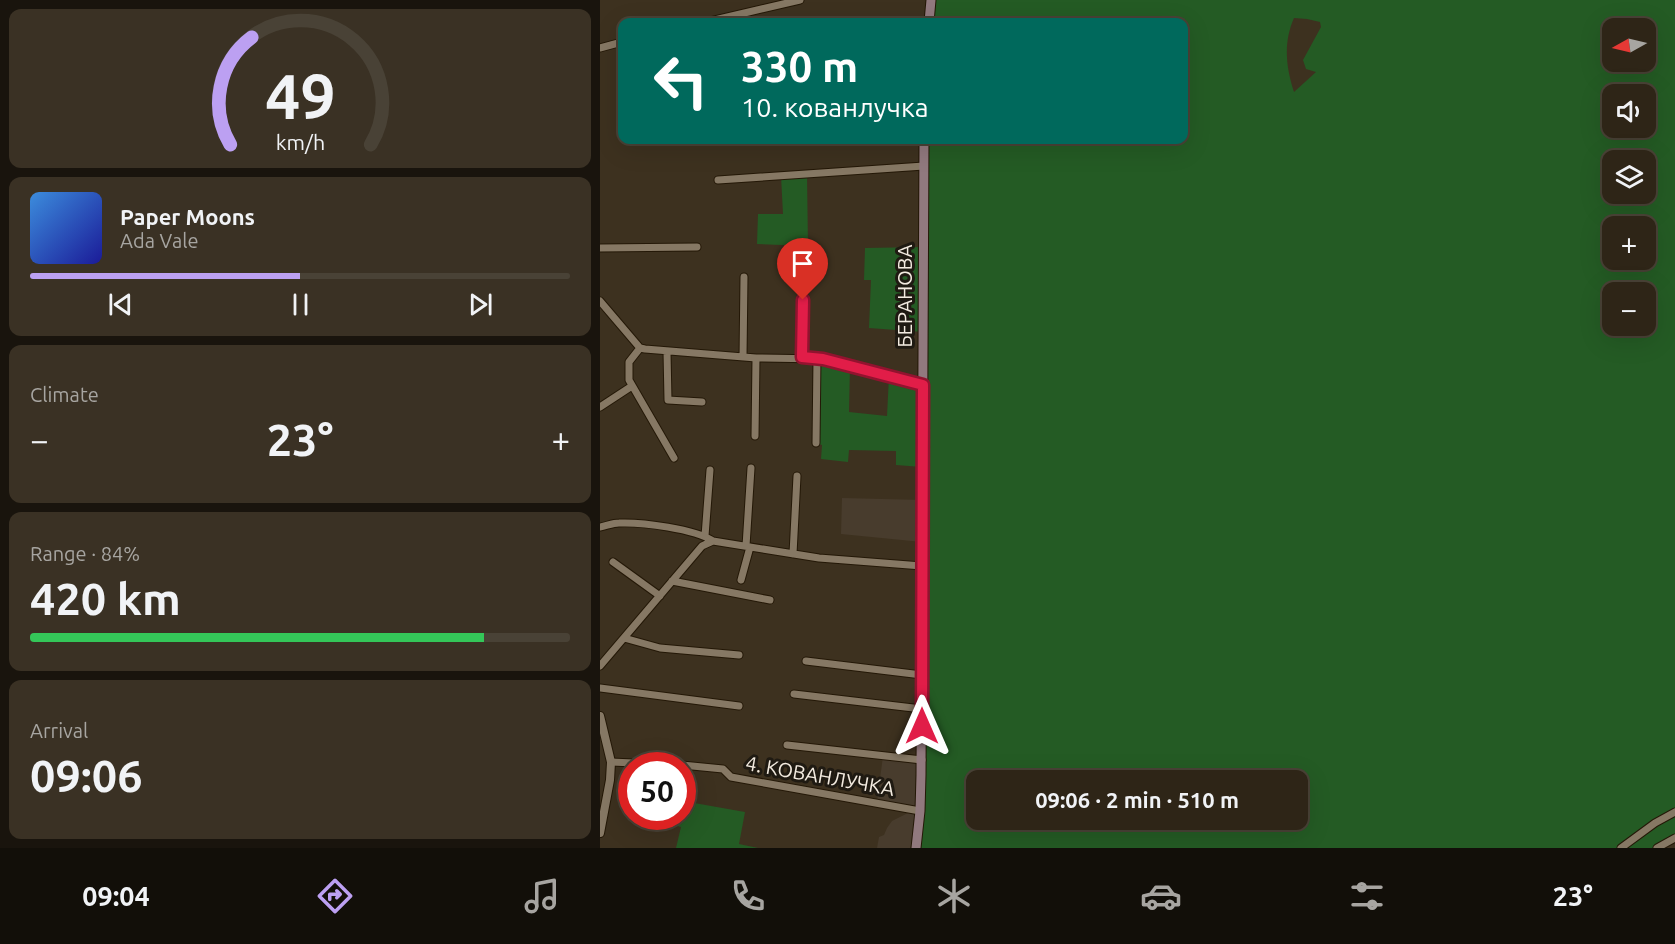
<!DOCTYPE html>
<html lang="en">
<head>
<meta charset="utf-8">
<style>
  body { margin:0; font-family:Ubuntu,sans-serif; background:#3a3124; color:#f1f3f6; height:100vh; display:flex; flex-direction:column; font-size:22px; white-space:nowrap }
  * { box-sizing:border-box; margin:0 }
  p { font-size:20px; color:#a7a5a1 }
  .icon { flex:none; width:33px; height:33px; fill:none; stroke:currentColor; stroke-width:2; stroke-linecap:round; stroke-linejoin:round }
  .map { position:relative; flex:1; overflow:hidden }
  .drawer { display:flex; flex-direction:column; gap:9px; padding:9px; background:#19140d; width:600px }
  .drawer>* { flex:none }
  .banner { position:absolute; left:18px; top:18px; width:570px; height:126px; border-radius:12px; box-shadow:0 6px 24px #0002,0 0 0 2px #494236; background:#00695c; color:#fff; overflow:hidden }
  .needle { width:39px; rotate:262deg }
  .buttons { position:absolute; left:1002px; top:18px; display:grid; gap:12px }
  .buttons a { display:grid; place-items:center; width:54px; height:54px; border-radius:12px; background:#2e2517; box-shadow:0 6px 24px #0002,0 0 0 2px #494236; font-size:30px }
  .speed { position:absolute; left:18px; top:752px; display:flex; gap:12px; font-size:30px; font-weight:700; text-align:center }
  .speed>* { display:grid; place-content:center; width:78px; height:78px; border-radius:50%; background:#2e2517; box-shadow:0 6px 24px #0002,0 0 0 2px #494236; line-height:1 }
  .speed .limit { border:9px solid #d22; background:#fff; color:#111 }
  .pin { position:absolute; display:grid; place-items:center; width:51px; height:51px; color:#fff; margin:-62px -26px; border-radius:50% 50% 50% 0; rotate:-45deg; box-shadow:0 0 6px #0007 }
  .pin .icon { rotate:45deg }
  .me { position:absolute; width:66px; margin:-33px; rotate:0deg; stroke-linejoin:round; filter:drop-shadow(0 0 4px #0008) }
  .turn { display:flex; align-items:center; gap:21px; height:126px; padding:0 24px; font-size:27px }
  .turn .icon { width:78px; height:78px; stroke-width:2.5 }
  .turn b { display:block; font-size:42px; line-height:51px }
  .big { font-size:45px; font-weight:700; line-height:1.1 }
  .drawer .tile { flex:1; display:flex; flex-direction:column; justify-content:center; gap:9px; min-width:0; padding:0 21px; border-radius:12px; background:#3a3124 }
  .drawer .dial { align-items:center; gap:0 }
  .dial svg { height:156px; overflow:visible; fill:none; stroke:#494236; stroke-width:7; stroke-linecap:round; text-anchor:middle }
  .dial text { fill:#f1f3f6; stroke:none }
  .song { display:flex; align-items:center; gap:18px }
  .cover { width:72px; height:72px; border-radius:9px; background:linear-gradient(135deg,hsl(210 70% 55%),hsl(240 70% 35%)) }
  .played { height:6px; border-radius:3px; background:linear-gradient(90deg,#bca0f2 50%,#494236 50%) }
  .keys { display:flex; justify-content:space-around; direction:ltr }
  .heat { display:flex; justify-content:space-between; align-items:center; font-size:33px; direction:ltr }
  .charge { height:9px; border-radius:4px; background:linear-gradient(90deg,#34c759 84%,#494236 0) }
  .trip { position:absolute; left:366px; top:770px; width:342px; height:60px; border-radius:12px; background:#2e2517; box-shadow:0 6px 24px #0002,0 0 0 2px #494236; font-weight:700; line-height:60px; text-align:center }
  .tab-bar { display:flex; height:96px; justify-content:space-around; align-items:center; background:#120f09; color:#a7a5a1 }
  .tab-bar .icon { width:42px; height:42px }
  .tab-bar .current { color:#bca0f2 }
  .tab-bar b { font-size:27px; color:#f1f3f6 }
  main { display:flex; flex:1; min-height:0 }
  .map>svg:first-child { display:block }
</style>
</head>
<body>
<main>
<section class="drawer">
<div class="tile dial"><svg viewBox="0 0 100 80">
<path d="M14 69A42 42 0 1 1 86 69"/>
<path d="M14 69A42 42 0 0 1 25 14" stroke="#bca0f2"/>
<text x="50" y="56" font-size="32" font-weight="700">49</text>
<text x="50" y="72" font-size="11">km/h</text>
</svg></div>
<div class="tile">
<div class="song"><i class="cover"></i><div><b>Paper Moons</b><p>Ada Vale</p></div></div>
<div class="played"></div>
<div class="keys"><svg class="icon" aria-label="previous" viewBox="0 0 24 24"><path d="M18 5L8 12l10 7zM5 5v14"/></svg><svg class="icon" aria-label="pause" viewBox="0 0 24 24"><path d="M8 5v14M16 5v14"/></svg><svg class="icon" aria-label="next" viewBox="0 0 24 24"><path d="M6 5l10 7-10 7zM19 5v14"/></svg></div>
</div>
<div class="tile"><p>Climate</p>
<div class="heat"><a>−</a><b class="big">23°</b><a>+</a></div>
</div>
<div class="tile"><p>Range · 84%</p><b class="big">420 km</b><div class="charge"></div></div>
<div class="tile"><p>Arrival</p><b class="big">09:06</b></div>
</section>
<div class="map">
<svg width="1075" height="848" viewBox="0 0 1075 848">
  <rect width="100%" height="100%" fill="#3d311f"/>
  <path fill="#483c2d" d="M242,498L323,500L322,542L241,534Z
    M283,756L322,760L316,848H277L279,837L284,835L287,828L292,821L308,813L310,809L277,802Z"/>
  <path fill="#245b24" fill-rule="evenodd" d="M331,0H1075V838L1057,848H316L322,467L296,465V451L249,450L248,462L221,459L222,445L216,443L217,358L250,366L249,412L287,416L289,376L322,385L323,332L269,328L271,280H264L265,248L323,247L324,140H584V22H329ZM694,18L707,19L720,22L721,27L703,60L706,69L716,72L694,92C686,67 683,43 694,18ZM1012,28H1046V62H1012ZM1012,94H1046V128H1012ZM1012,160H1046V194H1012ZM1012,226H1046V260H1012ZM1012,292H1046V326H1012ZM376,780H698V819H376Z
    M207,174L208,246L157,244L158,214H183L181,176Z
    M83,801L145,812L139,844L158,848H76L81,827L62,822L63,816H82Z"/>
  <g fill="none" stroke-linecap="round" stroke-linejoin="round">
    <g stroke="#241807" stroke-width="9">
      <path id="minor" d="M106,22L200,0
        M0,48L22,42
        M118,180L324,166
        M0,248L97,247
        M0,301L40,348L45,349L156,358L223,359L323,385
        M40,348L29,362V380L74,458
        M67,352L68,400L102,402
        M143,357L144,277
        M202,357L204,281
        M0,407L32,386
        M155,436L156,358
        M216,443L217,358
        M0,527C6,526 13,523 19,523C42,522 95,529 113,541
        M105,536L110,470
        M146,546L151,468
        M193,554L197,476
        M13,562L60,596
        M141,580L150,547
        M72,581L170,600
        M24,638L60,648L139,655
        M206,661L322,675
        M0,666L102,546L113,541L219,558L322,566
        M0,688L139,706
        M194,694L322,709
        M187,745L322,760
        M11,762L80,765
        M82,765L123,769L131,777L320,811
        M1021,848L1055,823L1075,812
        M1057,848L1075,838"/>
    </g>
    <g stroke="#241807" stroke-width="10">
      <path id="tertiary" d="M0,716L11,762L10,780L0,833"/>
    </g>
    <g stroke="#241807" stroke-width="11">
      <path id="secondary" d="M329,22L331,0
        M316,848L320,811L321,775L324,140"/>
    </g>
    <use href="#minor" stroke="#867864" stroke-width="7"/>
    <use href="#tertiary" stroke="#867864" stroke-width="8"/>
    <use href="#secondary" stroke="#91797e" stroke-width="9"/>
  </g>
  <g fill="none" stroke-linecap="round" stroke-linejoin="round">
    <g stroke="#92132f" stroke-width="15">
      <path id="route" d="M203,300L202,357L223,359L323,385L322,726"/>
    </g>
    <use href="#route" stroke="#e11d48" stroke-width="10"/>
  </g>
  <g text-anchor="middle" stroke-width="6" stroke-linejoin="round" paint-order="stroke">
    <g font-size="20" fill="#f3ebe0" stroke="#1f1a12">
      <text transform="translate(305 296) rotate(-90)" y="7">БЕРАНОВА</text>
      <text transform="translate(220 776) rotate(10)" y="7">4. КОВАНЛУЧКА</text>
    </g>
  </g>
</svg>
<div class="buttons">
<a><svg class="needle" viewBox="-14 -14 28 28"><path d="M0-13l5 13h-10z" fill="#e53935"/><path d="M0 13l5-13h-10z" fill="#a7a5a1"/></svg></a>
<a><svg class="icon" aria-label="sound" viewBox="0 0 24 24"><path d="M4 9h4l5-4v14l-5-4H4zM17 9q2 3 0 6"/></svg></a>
<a><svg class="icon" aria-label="layers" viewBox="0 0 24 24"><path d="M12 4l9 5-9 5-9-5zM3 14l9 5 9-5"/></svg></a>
<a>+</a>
<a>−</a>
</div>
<div class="speed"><div class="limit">50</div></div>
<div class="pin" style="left:203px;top:300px;background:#d93025"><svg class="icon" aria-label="arrive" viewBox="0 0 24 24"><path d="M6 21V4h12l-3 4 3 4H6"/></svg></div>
<svg class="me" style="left:322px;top:726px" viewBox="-20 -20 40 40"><path d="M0-17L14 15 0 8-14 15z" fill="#e11d48" stroke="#fff" stroke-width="4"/></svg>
<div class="trip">09:06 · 2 min · 510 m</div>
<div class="banner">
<div class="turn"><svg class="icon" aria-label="left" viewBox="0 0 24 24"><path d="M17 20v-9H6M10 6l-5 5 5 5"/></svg><div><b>330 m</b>10. кованлучка</div></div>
</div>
</div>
</main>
<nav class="tab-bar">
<b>09:04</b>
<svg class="icon current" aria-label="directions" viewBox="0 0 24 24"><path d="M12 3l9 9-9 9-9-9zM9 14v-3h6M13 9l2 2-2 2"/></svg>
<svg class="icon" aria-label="music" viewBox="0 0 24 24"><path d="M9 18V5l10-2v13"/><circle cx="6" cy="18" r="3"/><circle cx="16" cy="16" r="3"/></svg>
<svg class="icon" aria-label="phone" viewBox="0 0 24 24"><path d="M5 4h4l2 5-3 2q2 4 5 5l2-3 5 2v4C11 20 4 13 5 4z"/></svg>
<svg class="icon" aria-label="climate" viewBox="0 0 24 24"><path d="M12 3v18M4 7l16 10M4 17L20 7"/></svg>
<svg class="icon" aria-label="car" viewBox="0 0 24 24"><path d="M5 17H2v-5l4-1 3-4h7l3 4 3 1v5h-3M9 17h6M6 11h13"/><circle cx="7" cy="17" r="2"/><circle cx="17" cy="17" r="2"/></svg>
<svg class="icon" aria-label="filters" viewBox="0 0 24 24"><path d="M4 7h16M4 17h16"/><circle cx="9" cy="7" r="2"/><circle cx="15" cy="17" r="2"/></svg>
<b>23°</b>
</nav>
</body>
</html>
